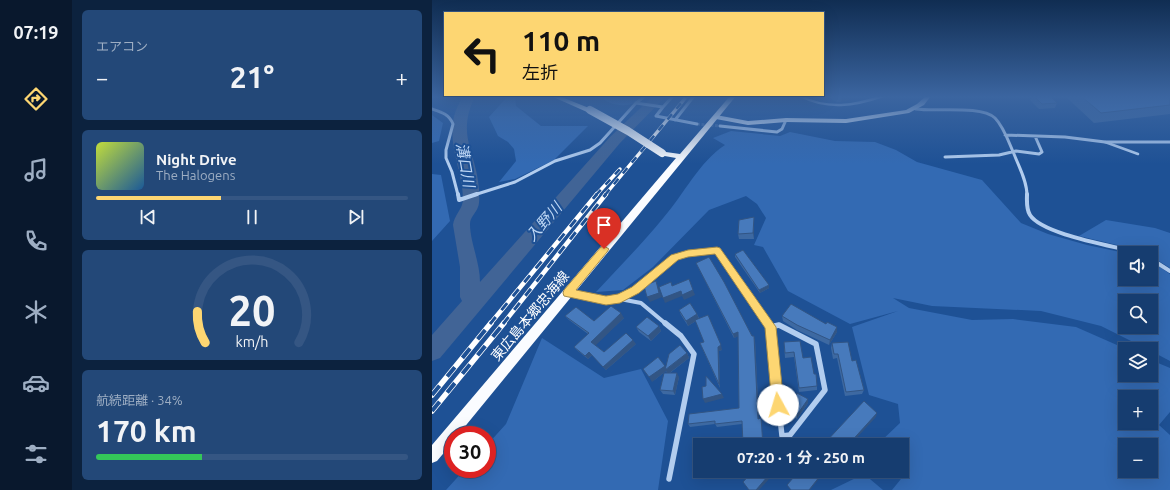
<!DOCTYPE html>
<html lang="ja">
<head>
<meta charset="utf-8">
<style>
  body { margin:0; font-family:Ubuntu,"Noto Sans JP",sans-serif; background:#234878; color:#f1f3f6; height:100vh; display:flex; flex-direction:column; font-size:15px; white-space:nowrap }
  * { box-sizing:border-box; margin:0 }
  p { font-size:13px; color:#9eaec3 }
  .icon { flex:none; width:22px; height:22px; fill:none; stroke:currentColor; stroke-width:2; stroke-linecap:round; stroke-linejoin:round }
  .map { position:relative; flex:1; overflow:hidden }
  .sheet { display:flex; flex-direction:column; gap:10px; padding:10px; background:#0c223e; width:360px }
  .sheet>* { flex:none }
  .hud { position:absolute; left:12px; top:12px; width:380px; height:84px; border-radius:0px; box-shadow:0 4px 16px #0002,0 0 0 1px #355683; background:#fdd672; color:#111; overflow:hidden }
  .buttons { position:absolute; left:686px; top:246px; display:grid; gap:8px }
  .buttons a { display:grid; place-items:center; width:40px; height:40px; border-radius:0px; background:#163d70; box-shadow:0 4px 16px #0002,0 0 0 1px #355683; font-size:20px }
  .speed { position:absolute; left:12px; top:426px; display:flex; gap:8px; font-size:20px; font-weight:700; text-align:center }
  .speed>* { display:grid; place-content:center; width:52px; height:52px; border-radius:50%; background:#163d70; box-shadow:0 4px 16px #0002,0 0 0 1px #355683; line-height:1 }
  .speed .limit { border:6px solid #d22; background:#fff; color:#111 }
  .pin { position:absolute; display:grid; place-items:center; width:34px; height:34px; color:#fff; margin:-41px -17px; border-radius:50% 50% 50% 0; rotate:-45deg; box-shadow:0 0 4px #0007 }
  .pin .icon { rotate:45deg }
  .me { position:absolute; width:44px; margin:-22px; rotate:354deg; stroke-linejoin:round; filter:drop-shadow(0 0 3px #0008) }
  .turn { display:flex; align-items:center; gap:14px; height:84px; padding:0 12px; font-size:18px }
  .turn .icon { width:52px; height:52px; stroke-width:2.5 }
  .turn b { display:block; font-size:28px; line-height:34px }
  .big { font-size:30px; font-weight:700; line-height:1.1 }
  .sheet .tile { flex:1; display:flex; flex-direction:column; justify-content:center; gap:6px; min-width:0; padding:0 14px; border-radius:6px; background:#234878 }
  .sheet .dial { align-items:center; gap:0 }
  .dial svg { height:104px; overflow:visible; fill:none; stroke:#355683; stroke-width:7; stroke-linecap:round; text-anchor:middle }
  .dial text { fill:#f1f3f6; stroke:none }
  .song { display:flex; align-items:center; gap:12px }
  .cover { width:48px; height:48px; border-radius:6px; background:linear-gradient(135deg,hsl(70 70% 55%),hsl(210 70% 35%)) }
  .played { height:4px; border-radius:2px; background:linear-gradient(90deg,#fdd672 40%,#355683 40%) }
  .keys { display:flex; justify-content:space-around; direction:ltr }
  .heat { display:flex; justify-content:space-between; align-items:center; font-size:22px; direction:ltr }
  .charge { height:6px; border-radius:3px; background:linear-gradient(90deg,#34c759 34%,#355683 0) }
  .trip { position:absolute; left:261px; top:438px; width:216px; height:40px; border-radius:0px; background:#163d70; box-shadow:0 4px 16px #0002,0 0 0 1px #355683; font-weight:700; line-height:40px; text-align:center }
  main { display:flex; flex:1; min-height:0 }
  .menu { display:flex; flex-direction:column; width:72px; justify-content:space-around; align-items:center; background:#09182d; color:#9eaec3 }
  .menu .icon { width:28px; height:28px }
  .menu .selected { color:#fdd672 }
  .menu b { font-size:18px; color:#f1f3f6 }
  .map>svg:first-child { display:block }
</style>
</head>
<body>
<main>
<nav class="menu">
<b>07:19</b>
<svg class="icon selected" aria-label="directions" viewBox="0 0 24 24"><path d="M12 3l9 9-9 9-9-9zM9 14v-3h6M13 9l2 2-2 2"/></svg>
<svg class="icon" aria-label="music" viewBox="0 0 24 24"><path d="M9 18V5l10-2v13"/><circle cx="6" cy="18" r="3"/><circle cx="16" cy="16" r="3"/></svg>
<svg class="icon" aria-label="phone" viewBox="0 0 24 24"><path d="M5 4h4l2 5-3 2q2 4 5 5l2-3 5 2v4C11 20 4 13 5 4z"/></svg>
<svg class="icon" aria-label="climate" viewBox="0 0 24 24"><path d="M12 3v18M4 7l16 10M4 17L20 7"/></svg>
<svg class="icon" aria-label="car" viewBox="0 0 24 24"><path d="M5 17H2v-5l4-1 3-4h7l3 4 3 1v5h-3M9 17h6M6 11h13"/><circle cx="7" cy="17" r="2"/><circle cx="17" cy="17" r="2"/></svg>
<svg class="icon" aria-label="filters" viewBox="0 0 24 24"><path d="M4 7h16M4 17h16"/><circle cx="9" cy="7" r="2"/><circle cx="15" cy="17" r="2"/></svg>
</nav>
<section class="sheet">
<div class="tile"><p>エアコン</p>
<div class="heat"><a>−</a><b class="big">21°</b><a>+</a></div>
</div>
<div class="tile">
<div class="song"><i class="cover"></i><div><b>Night Drive</b><p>The Halogens</p></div></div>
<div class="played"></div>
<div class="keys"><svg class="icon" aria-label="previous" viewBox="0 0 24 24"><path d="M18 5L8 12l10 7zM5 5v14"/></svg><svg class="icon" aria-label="pause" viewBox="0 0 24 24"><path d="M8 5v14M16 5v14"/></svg><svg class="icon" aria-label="next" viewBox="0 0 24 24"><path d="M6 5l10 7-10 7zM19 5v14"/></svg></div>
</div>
<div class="tile dial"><svg viewBox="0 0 100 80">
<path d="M14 69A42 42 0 1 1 86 69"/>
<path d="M14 69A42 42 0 0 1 8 45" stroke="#fdd672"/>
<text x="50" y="56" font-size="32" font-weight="700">20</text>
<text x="50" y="72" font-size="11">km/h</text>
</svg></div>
<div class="tile"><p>航続距離 · 34%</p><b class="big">170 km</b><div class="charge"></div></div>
</section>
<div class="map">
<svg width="738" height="490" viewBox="0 0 738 490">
  <rect width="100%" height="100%" fill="#1e5195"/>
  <path fill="#336ab3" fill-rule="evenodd" d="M76,96H83L84,106L109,126H156L122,160L83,179L67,182L84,161L82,149L76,142L66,136L57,117Z
    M168,96H209C207,98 204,101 202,103C192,108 174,104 168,96Z
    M0,115L11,123L7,141L0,143Z
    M299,131L348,136L358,132L403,141L443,142L464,150L485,162L550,180L589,223L616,234L655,245L693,253V279H719V261L738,274V361L719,351V349H715L669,326L609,311L500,306L461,298L477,308L540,320L581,319L644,327L694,349L693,375H719V360L738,368V412L727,425L738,435V490H460L473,474L470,470V445H449L447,443L468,423L466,404L437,395L420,327L466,311L418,324L356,291L331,247L322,245L334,218L325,204L314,196L277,210L221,267L191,290L164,292C187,267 211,243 232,217C252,194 267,162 293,145L281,138ZM693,301H719V327H693ZM693,397H719V423H693ZM693,445H719V471H693Z
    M0,174L9,175L18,221L0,241Z
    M674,220L723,228L738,233V268L719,256V253H712L706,250L647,236Z
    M110,338L172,378L209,369L236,421L226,490H14L33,469H55V445L74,424Z
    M432,474L451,490H399Z"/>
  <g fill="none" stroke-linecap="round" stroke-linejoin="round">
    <path fill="#416496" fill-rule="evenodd" d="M31,96H43C24,137 44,150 47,189C47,195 48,202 46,207C44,213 38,217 38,224C38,242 48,262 48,282L178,137L221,96H234L188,143L8,358L0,361V335L30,301L28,297V267L21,225C22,215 31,209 31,199C31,174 17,148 21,122C22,113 26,105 31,96Z"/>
    <path stroke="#406ba5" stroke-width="3" stroke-dasharray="3 1.5" stroke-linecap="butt" d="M265,124L288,126"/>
    <path stroke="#b2cdef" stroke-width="2.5" d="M368,96C396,110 422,106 451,96
      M673,142L706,154"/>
    <path stroke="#b2cdef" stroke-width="3" d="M204,103L213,96
      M231,107L241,96
      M0,109C9,112 17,114 21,124L14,150V158L20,172L26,195
      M484,109C504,112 549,105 563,118C572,127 577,143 582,154C587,167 595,181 595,195
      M243,120L262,96
      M288,126L345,132L350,129L354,120
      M573,135L633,137L673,142H738
      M513,157L567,155L584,151L607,154L610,152L603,136
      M42,195L83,182L123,161L158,150L168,143L204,103L231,107L224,116L265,124"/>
    <path stroke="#b2cdef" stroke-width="4" d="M26,194L27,200L45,194
      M595,194C595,201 594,209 598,215C611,235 683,246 707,253
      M719,259L738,271
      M138,293C153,296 171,302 186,299C207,296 225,266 243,258C255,252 271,252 285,250L336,324
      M188,299L209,303L234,324"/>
    <path stroke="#b2cdef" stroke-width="5.5" d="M233,323L249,336L262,354L237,479
      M335,323L338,327
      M347,325L384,344L393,390L358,435L350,436L338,327Z"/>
    <path fill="#dfebfb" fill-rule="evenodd" d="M494,96H499L492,105L477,113L414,123L354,122L316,125L284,119L281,117L284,115L316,121L354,118L414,119L474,110L485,104Z"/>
    <path fill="#fafcff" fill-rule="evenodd" d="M119,96H127L162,110L158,112H155Z
      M298,96H304L26,435H21V442L5,461L0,463V445L244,158L227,155V151L248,154Z"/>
    <g stroke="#fff" stroke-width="3.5">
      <path id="rail-far2" d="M164,195L188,169
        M173,195L255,96"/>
    </g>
    <g stroke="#fff" stroke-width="4.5">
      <path id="rail-far1" d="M58,324L165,194
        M71,324L174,194"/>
    </g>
    <g stroke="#fff" stroke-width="5.5">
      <path id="rail" d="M0,395L59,323
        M0,411L72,323"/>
    </g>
    <use href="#rail-far2" stroke="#1e5195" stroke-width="2.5" stroke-dasharray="7" stroke-linecap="butt"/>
    <use href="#rail-far1" stroke="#1e5195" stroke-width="3" stroke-dasharray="9" stroke-linecap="butt"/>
    <use href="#rail" stroke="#1e5195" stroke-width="4" stroke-dasharray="12" stroke-linecap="butt"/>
    <path stroke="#fafcff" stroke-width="8" d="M158,110L196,131L230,153"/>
  </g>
  <path fill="#3d69a2" d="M396,96H429L409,102H404Z
    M600,96H618L625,103L623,108L607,109L598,100Z
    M633,96H738V114L662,123Z
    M322,217V239H307L306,234Z
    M303,254L337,285V288L328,293L303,257Z
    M264,263L323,340L327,419L329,418V422L331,445H311L310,424L285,427L283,424L258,427L256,424L307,408L306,336L302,338L266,267Z
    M247,310L265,314L267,318L290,350L287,351L288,388L268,343L272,342L264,321L256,326L249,315Z
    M133,316L162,321L192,318L163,345L172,352L204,344L174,370L160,355L156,359L146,351L142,347L156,334L137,320Z
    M350,316L394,324L405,327V332L397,345L365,330L351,321Z
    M227,326L229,331L219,341L207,332L204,327Z
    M352,342L382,374L385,386V390L367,392L362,357L353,358Z
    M400,343L420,361L432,390L430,394L413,396L405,358L401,359L399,348Z
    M255,353L257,358L238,373L247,377L243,395L231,394L228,390L235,373L234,371L220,382L234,368Z
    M376,403L365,419L356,413L355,409Z"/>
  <path fill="#325584" d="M410,96H429L409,102Z
    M322,217V239L321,233Z
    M224,281L226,286L230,297L218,302L215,297Z
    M337,285V288L328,293L327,290Z
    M261,290L263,295L252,300L250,296L233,303L231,298L249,291Z
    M189,313L192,318L163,346L159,342Z
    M265,314L267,319L256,326L254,321Z
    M227,326L229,331L219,341L216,336Z
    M405,327V332L397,345L398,340Z
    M306,332L307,336L302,338L301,334Z
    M322,336L323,340L327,422L326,419Z
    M201,340L204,344L174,370L171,367Z
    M289,345L290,350L287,351L288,388L287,384L286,347Z
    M157,352L160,355L156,359L153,356Z
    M255,353L257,358L236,374L234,371L220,382L217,377L233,366L235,369Z
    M245,373L247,377L243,395L241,391Z
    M290,394L292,398L273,403L271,399Z
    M376,399V403L365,419V415Z
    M445,413L444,417L418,445H416Z
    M392,471H393L378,490H377Z
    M336,476L337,479L327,490H324Z"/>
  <path fill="#477abc" stroke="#325584" d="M602,96H618L625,103L610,104Z
    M649,96H738V105L669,113Z
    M322,217L321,233L306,234L307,220Z
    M311,250L337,285L327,290L303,254Z
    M277,257L292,282L320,336H322L326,419L329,418L331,445H311L310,421L283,424V421L256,424L257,414L307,408L306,332L301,334L264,263Z
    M257,279L261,290L250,295L249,291L231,298L227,287L239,282L240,286Z
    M224,281L227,293L215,297L212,286Z
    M258,303L265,314L254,321L247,310Z
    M359,304L394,324L395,322L405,327L398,340L365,325L350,316Z
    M179,306L189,313L159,342L172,352L194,333L201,340L171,367L157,352L153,356L142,347L157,333L133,316L144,307L162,321Z
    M276,315L289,345L286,347L287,384L268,343L272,342L263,320Z
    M215,317L227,326L216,336L204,327Z
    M368,341L371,358L379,357L382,374H384L385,386L367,388L362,352L353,353L352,342Z
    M416,342L420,361L424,360L432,390L414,392L406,354H402L400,343Z
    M248,345L255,353L233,370L237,354Z
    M226,357L233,366L217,377L211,369Z
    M232,373H245L241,391L228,390Z
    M274,376L290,394L271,399L270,387L274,386Z
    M365,393L376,399L365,415L355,409Z
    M432,401L445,413L416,445H391Z
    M321,471H331L336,476L324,490H317L311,482Z
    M367,471H392L377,490H359L355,485Z"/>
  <linearGradient id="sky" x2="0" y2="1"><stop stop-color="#102d52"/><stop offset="0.59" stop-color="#3b65a0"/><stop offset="1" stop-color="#3b65a0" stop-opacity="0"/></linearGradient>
  <rect width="738" height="164" fill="url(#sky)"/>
  <path fill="#fdd672" stroke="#a48b4a" d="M172,246L177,249L175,252L144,290L174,296L186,294L200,287L239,255L256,250L285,247L288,248L344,327L352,405L351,409L346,411L342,409L340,405L333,328L283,254L256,257L246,260L207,293L188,303L174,305L132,296L131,293L132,290L169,247Z"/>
  <g text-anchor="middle" stroke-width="4" stroke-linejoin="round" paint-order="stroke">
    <g font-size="14" fill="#fff" stroke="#1e5195">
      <text transform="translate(98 316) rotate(-50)" y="5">東広島本郷忠海線</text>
    </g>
    <g font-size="15" font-style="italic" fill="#bed7f5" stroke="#1e5195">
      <text transform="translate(33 165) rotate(80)" y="5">溝口川</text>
      <text transform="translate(112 222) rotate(-49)" y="5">入野川</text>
    </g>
  </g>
</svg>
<div class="buttons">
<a><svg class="icon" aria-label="sound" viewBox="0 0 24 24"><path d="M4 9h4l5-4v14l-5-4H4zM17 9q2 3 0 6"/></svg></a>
<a><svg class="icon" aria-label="search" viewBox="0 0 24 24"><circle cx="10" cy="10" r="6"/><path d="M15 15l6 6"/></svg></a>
<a><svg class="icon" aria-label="layers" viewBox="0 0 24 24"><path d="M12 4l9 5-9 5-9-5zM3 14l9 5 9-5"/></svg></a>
<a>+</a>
<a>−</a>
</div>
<div class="speed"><div class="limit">30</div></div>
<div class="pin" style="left:172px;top:249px;background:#d93025"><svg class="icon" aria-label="arrive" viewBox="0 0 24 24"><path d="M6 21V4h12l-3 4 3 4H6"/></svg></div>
<svg class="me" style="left:346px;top:405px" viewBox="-20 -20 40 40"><circle r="19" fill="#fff"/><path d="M0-13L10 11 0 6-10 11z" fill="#fdd672"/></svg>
<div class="trip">07:20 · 1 分 · 250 m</div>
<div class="hud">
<div class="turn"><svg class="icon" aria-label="left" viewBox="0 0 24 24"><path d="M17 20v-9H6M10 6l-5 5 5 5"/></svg><div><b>110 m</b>左折</div></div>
</div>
</div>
</main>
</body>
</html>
